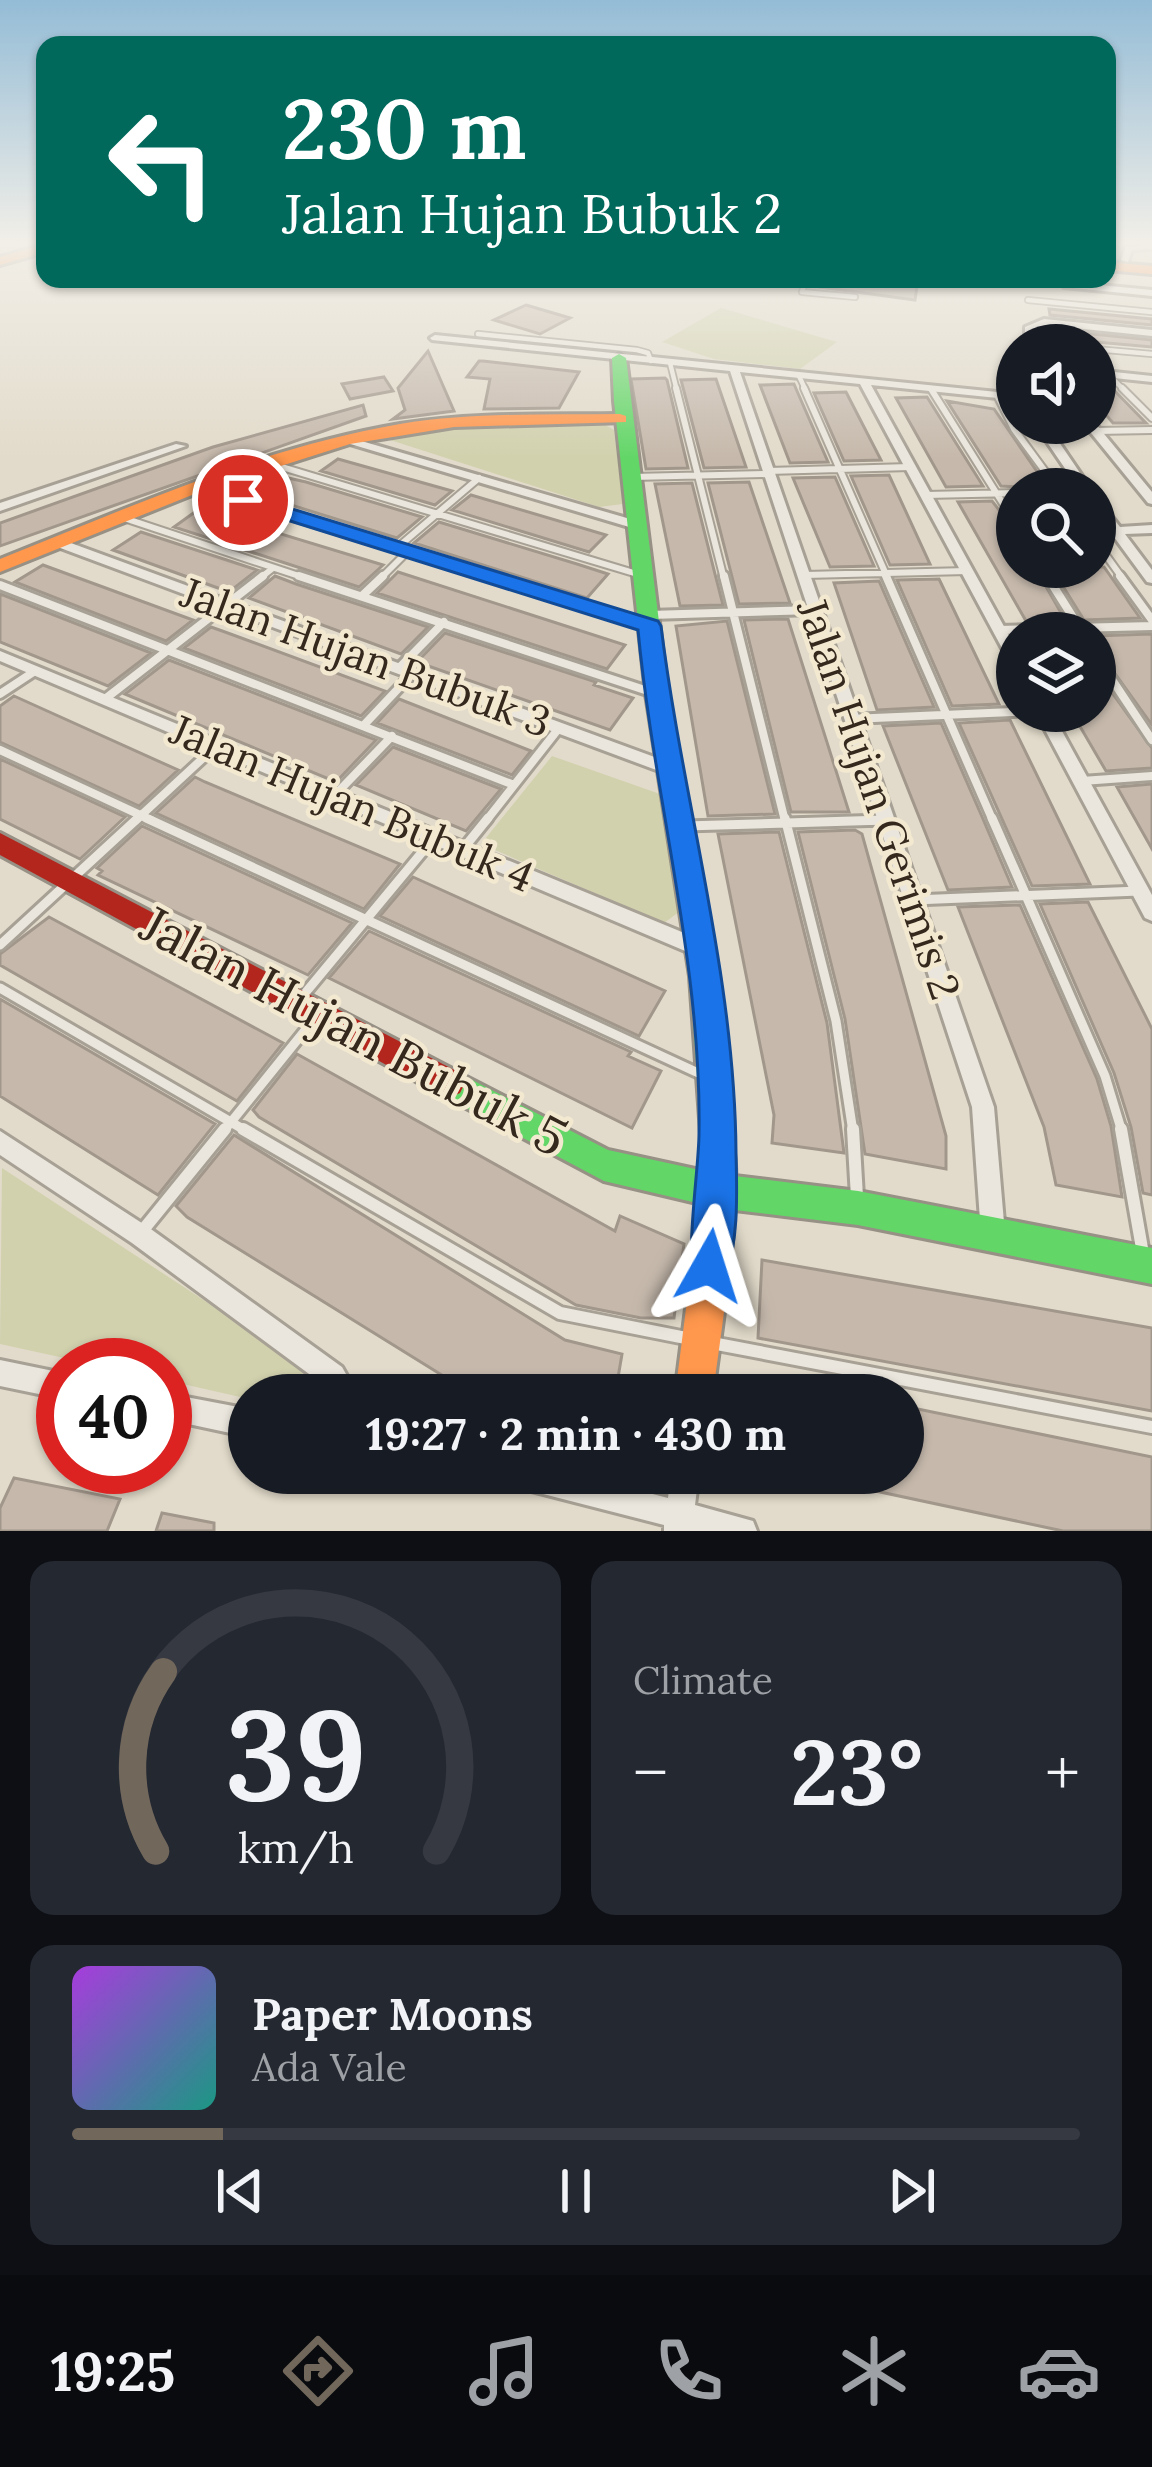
<!DOCTYPE html>
<html lang="en">
<head>
<meta charset="utf-8">
<style>
  body { margin:0; font-family:Lora,serif; background:#242831; color:#f1f3f6; height:100vh; display:flex; flex-direction:column; font-size:45px; white-space:nowrap }
  * { box-sizing:border-box; margin:0 }
  p { font-size:39px; color:#9ea1a6 }
  .icon { flex:none; width:66px; height:66px; fill:none; stroke:currentColor; stroke-width:2; stroke-linecap:round; stroke-linejoin:round }
  .map { position:relative; height:1531px; overflow:hidden }
  .side { display:flex; flex-direction:column; gap:30px; padding:30px; background:#0d0f14; flex:1 }
  .side>* { flex:none }
  .banner { position:absolute; left:36px; top:36px; width:1080px; height:252px; border-radius:24px; box-shadow:0 3px 9px #0004; background:#00695c; color:#fff; overflow:hidden }
  .buttons { position:absolute; left:996px; top:324px; display:grid; gap:24px }
  .buttons a { display:grid; place-items:center; width:120px; height:120px; border-radius:50%; background:#171b24; box-shadow:0 3px 9px #0004; font-size:60px }
  .speed { position:absolute; left:36px; top:1338px; display:flex; gap:24px; font-size:60px; font-weight:700; text-align:center }
  .speed>* { display:grid; place-content:center; width:156px; height:156px; border-radius:50%; background:#171b24; box-shadow:0 3px 9px #0004; line-height:1 }
  .speed .limit { border:18px solid #d22; background:#fff; color:#111 }
  .pin { position:absolute; display:grid; place-items:center; width:102px; height:102px; color:#fff; margin:-51px; border:6px solid #fff; border-radius:50%; box-shadow:0 3px 12px #0007 }
  .me { position:absolute; width:132px; margin:-66px; rotate:6deg; stroke-linejoin:round; filter:drop-shadow(0 0 9px #0008) }
  .turn { display:flex; align-items:center; gap:42px; height:252px; padding:0 48px; font-size:54px }
  .turn .icon { width:156px; height:156px; stroke-width:2.5 }
  .turn b { display:block; font-size:84px; line-height:102px }
  .big { font-size:90px; font-weight:700; line-height:1.1 }
  .side .card { flex:1; display:flex; flex-direction:column; justify-content:center; gap:18px; min-width:0; padding:0 42px; border-radius:24px; background:#242831 }
  .side .dial { align-items:center; gap:0 }
  .dial svg { height:312px; overflow:visible; fill:none; stroke:#363941; stroke-width:7; stroke-linecap:round; text-anchor:middle }
  .dial text { fill:#f1f3f6; stroke:none }
  .song { display:flex; align-items:center; gap:36px }
  .cover { width:144px; height:144px; border-radius:18px; background:linear-gradient(135deg,hsl(280 70% 55%),hsl(170 70% 35%)) }
  .played { height:12px; border-radius:6px; background:linear-gradient(90deg,#72675b 15%,#363941 15%) }
  .keys { display:flex; justify-content:space-around; direction:ltr }
  .heat { display:flex; justify-content:space-between; align-items:center; font-size:66px; direction:ltr }
  .side .tiles { flex:1; display:grid; gap:30px; grid-template-columns:1fr 1fr }
  .card:last-child { grid-column:span 2 }
  .trip { position:absolute; left:228px; top:1374px; width:696px; height:120px; border-radius:60px; background:#171b24; box-shadow:0 3px 9px #0004; font-weight:700; line-height:120px; text-align:center }
  .menu { display:flex; height:192px; justify-content:space-around; align-items:center; background:#090b0e; color:#9ea1a6 }
  .menu .icon { width:84px; height:84px }
  .menu .on { color:#72675b }
  .menu b { font-size:54px; color:#f1f3f6 }
  .map>svg:first-child { display:block }
</style>
</head>
<body>
<div class="map">
<svg width="1152" height="1531" viewBox="0 0 1152 1531">
  <rect width="100%" height="100%" fill="#e2dbcb"/>
  <path fill="#d1d1ae" d="M721,308L837,342L800,369L714,359L662,342Z
    M604,424L614,430L623,504L599,507L387,439L475,427Z
    M552,756L660,794L679,912L664,923L481,844Z
    M2,1168L349,1395H249V1399L165,1380V1365H96L0,1344Z"/>
  <g fill="none" stroke-linecap="round" stroke-linejoin="round">
    <path stroke="#b7c7bc" stroke-width="6" d="M0,594L166,658"/>
  </g>
  <path fill="#c6b9ac" stroke="#a2978b" stroke-width="3" d="M819,279H918L915,300L819,287Z
    M526,305L570,318L540,334L494,320Z
    M1049,309L1152,319V325L1050,315Z
    M1053,330L1152,340V347L1096,342L1057,345Z
    M428,351L454,411L393,419L405,410L398,388Z
    M479,361H483L579,372L559,408L484,409L490,379L467,377Z
    M384,377L393,391L350,399L342,384Z
    M665,378L667,380L688,468L646,469L631,379Z
    M716,379L746,467L704,468L681,380Z
    M1095,381L1106,382L1146,423H1113L1095,402Z
    M794,384L797,391L828,462L790,463L760,385Z
    M846,392L881,460L844,461L814,393Z
    M927,397L983,486L946,487L896,398Z
    M947,401L994,409L1049,489L1001,486Z
    M363,405L366,416L0,546V523L213,447Z
    M338,459L452,491L435,505L321,471Z
    M889,475L930,564L890,565L851,476Z
    M284,477L306,482L422,517L397,538L259,495Z
    M835,477L874,566L830,567L793,478Z
    M749,482L790,603L739,604L708,483Z
    M692,483L716,578L723,605L680,606L655,484Z
    M471,495L606,535L589,552L452,510Z
    M992,501L1017,533V567H1035L1065,620L1026,621L958,502Z
    M199,509L383,565L359,587L174,527Z
    M439,522L577,564L608,574L587,598L414,543Z
    M141,532L257,570L229,592L113,550Z
    M43,565L193,620L166,641L15,582Z
    M1051,567H1104L1140,618L1084,620Z
    M398,572L625,645L607,669L377,593Z
    M275,576L296,584L428,627L401,654L249,598Z
    M939,579L999,704L952,706L897,580Z
    M879,581L934,707L877,710L834,583Z
    M0,594L151,653L108,686L0,642Z
    M788,619L849,812H791L744,620Z
    M727,621L775,814L708,816L676,626Z
    M211,627L225,632L385,691L361,716L184,648Z
    M445,633L596,682L594,685L633,698L610,730L417,662Z
    M1151,634L1152,636V725L1095,646V636Z
    M169,660L376,740L336,782L125,694Z
    M1095,669L1152,748V768L1106,771L1071,711H1095Z
    M14,696L178,770L139,806L0,742V706Z
    M399,699L531,751L512,775L377,723Z
    M1010,720L1090,884L1032,886L959,723Z
    M941,723L983,819L1012,887L948,890L883,726Z
    M393,747L501,789L466,831L356,785Z
    M0,759L125,817L80,859L0,819Z
    M195,777L205,782L400,864L364,909L156,813Z
    M1152,784V849L1117,787Z
    M142,826L352,923L308,975L98,875L102,871L97,868Z
    M855,830L862,834L946,1136V1169L865,1154L845,1019L798,832Z
    M779,832L827,1023L844,1153L772,1143L774,1115L718,834Z
    M413,877L665,991L639,1036L380,916Z
    M1088,902L1152,1029V1195L1143,1193L1131,1127L1114,1073L1040,904Z
    M1020,905L1097,1079L1111,1126L1122,1197L1056,1185L1044,1127L958,907Z
    M49,917L283,1043L237,1101L0,965V954Z
    M369,931L631,1052L628,1056L661,1071L632,1128L329,978Z
    M0,999L215,1124L158,1195L0,1096Z
    M297,1054L615,1231L620,1216L684,1244L674,1318H641L576,1305L259,1117L253,1110Z
    M234,1135L565,1340L622,1354L615,1395H474L187,1217L176,1206Z
    M762,1260L1152,1328V1411L758,1338Z
    M758,1377L810,1387L809,1395H757Z
    M903,1406L1152,1457V1531H1063L824,1480L825,1473H903Z
    M14,1478L120,1499L107,1531H0V1508Z
    M162,1513L214,1523V1531H156Z"/>
  <g fill="none" stroke-linecap="round" stroke-linejoin="round">
    <g stroke="#a7a095" stroke-width="8">
      <path id="lane-far4" d="M666,279L683,284
        M806,279L802,292L855,297
        M1028,300L1152,312
        M478,334L637,350L648,353L651,361
        M1030,343L1048,345
        M1095,349L1152,354
        M670,363L677,391
        M1108,374L1125,391
        M799,376L806,391"/>
    </g>
    <g stroke="#a7a095" stroke-width="10">
      <path id="lane-far3" d="M676,388L724,579
        M804,388L888,579
        M1122,388L1152,418
        M931,389L1017,526
        M997,395L1014,429L1058,489
        M1096,431L1152,430
        M272,464L644,576
        M768,471L910,467
        M632,477L769,474
        M926,495L1017,493
        M127,519L308,579
        M1095,540L1123,579
        M398,547L479,478
        M1042,567L1049,579
        M805,575L967,571
        M259,579L273,568
        M380,579L408,551"/>
    </g>
    <g stroke="#a7a095" stroke-width="14">
      <path id="lane-far2" d="M299,576L654,693
        M724,576L785,821
        M886,576L993,821
        M1047,576L1079,627
        M1120,576L1152,620
        M0,585L514,785
        M363,595L383,576
        M650,615L815,610
        M1000,630L1152,626
        M1095,654L1152,740
        M399,668L444,622
        M0,694L35,671
        M105,699L263,576
        M851,719L1033,711
        M363,726L411,675
        M0,750L153,821
        M1082,781L1152,776
        M335,795L392,736
        M135,821L215,747
        M486,821L559,728
        M865,821L885,820"/>
    </g>
    <g stroke="#a7a095" stroke-width="15">
      <path id="lane-far1" d="M146,818L707,1077
        M785,818L836,1021L853,1132
        M992,818L1105,1076L1122,1132
        M685,826L885,820
        M463,849L488,818
        M914,900L1139,891
        M0,945L138,818
        M0,988L248,1132
        M301,998L433,839
        M223,1132L315,1018"/>
    </g>
    <g stroke="#a7a095" stroke-width="18">
      <path id="lane" d="M243,1129L560,1313L691,1339
        M853,1129L857,1197
        M1121,1129L1143,1254
        M143,1230L225,1129
        M712,1343L1152,1427"/>
    </g>
    <g stroke="#a7a095" stroke-width="6">
      <path id="street" d="M1152,245V249L1132,250L1128,262L1121,260L1126,246Z
        M1067,282L1152,290V296L1064,287V283Z
        M1044,319L1152,330V336L1045,325L1033,330L1035,345H1025V327Z
        M435,335L1017,394V400L871,385L1017,650V668L1010,663L860,384L740,372L994,1107L1005,1234L1001,1242L993,1246L985,1242L981,1234L972,1107L730,371L432,340L430,338Z
        M1095,370L1152,376V382L1095,376Z
        M1034,423H1046L1091,489H1079Z
        M1083,423H1095L1152,492V504L1148,503Z
        M351,438L644,523L646,526L640,530L636,529L347,443V439Z
        M176,444L186,446L0,511V503Z
        M204,484L654,623L656,626L654,629H644L200,491L198,488Z
        M1095,499L1099,500L1120,527L1152,525V533L1125,534L1152,570V583L1147,582L1095,511Z
        M60,539L679,766L681,770L673,776L667,774L55,546L54,543Z
        M0,651L711,944L714,950L711,956L704,958L697,956L0,661Z
        M1035,711H1051L1152,895V921L1145,918Z
        M0,1131L148,1227L342,1367L358,1395H330L324,1385L132,1243L0,1155Z
        M0,1360L63,1373V1399L0,1386Z
        M165,1393L249,1409V1437L165,1419Z
        M502,1473H571L668,1498L671,1473H699L695,1505L753,1521L757,1531H664V1525L516,1487L506,1483Z"/>
    </g>
    <g stroke="#979085" stroke-width="6">
      <path id="fast" d="M619,354L626,358L668,694L719,976L734,1147L730,1158L718,1163L706,1158L702,1147L690,976L646,694L614,401L612,358Z
        M449,1068L608,1150L718,1174L858,1191L1152,1248V1284L858,1225L718,1208L604,1181L438,1093L433,1083L438,1073Z"/>
    </g>
    <g stroke="#979085" stroke-width="6">
      <path id="slow" d="M45,244V252L0,265V257Z
        M1107,262L1152,266V274L1107,270Z
        M620,414L626,416V422L454,427L350,444L202,491L0,572V559C131,507 260,448 400,424C472,412 547,415 620,414Z
        M718,1131L730,1136C747,1176 719,1343 713,1395H675L701,1191L702,1147L706,1136Z"/>
    </g>
    <g stroke="#979085" stroke-width="6">
      <path id="jam" d="M0,833L460,1073L465,1083L460,1093L449,1098L438,1093L0,855Z"/>
    </g>
    <use href="#lane-far4" stroke="#eae6dd" stroke-width="4.5"/>
    <use href="#lane-far3" stroke="#eae6dd" stroke-width="6"/>
    <use href="#lane-far2" stroke="#eae6dd" stroke-width="8"/>
    <use href="#lane-far1" stroke="#eae6dd" stroke-width="9"/>
    <use href="#lane" stroke="#eae6dd" stroke-width="12"/>
    <use href="#street" fill="#eae6dd" fill-rule="evenodd"/>
    <use href="#fast" fill="#63d668" fill-rule="evenodd"/>
    <use href="#slow" fill="#ff974d" fill-rule="evenodd"/>
    <use href="#jam" fill="#b3261e" fill-rule="evenodd"/>
  </g>
  <linearGradient id="sky" x2="0" y2="1"><stop stop-color="#94bcd6"/><stop offset="0.53" stop-color="#f2efe8"/><stop offset="1" stop-color="#f2efe8" stop-opacity="0"/></linearGradient>
  <rect width="1152" height="458" fill="url(#sky)"/>
  <path fill="#1a73e8" stroke="#114b97" stroke-width="3" d="M236,496H250L658,621L661,626C683,803 735,974 736,1153C737,1193 739,1242 724,1280L709,1286L695,1280C685,1257 699,1167 699,1134C702,964 654,799 638,630L236,504Z"/>
  <g text-anchor="middle" stroke-width="9" stroke-linejoin="round" paint-order="stroke">
    <g font-size="42" fill="#35291e" stroke="#f3e9d1">
      <text transform="translate(366 657) rotate(20)" y="15">Jalan Hujan Bubuk 3</text>
      <text transform="translate(879 799) rotate(71)" y="15">Jalan Hujan Gerimis 2</text>
      <text transform="translate(352 803) rotate(23)" y="15">Jalan Hujan Bubuk 4</text>
    </g>
    <g font-size="51" fill="#35291e" stroke="#f3e9d1">
      <text transform="translate(354 1031) rotate(28)" y="18">Jalan Hujan Bubuk 5</text>
    </g>
  </g>
</svg>
<div class="buttons">
<a><svg class="icon" aria-label="sound" viewBox="0 0 24 24"><path d="M4 9h4l5-4v14l-5-4H4zM17 9q2 3 0 6"/></svg></a>
<a><svg class="icon" aria-label="search" viewBox="0 0 24 24"><circle cx="10" cy="10" r="6"/><path d="M15 15l6 6"/></svg></a>
<a><svg class="icon" aria-label="layers" viewBox="0 0 24 24"><path d="M12 4l9 5-9 5-9-5zM3 14l9 5 9-5"/></svg></a>
</div>
<div class="speed"><div class="limit">40</div></div>
<div class="pin" style="left:243px;top:500px;background:#d93025"><svg class="icon" aria-label="arrive" viewBox="0 0 24 24"><path d="M6 21V4h12l-3 4 3 4H6"/></svg></div>
<svg class="me" style="left:709px;top:1266px" viewBox="-20 -20 40 40"><path d="M0-17L14 15 0 8-14 15z" fill="#1a73e8" stroke="#fff" stroke-width="4"/></svg>
<div class="trip">19:27 · 2 min · 430 m</div>
<div class="banner">
<div class="turn"><svg class="icon" aria-label="left" viewBox="0 0 24 24"><path d="M17 20v-9H6M10 6l-5 5 5 5"/></svg><div><b>230 m</b>Jalan Hujan Bubuk 2</div></div>
</div>
</div>
<section class="side">
<div class="tiles">
<div class="card dial"><svg viewBox="0 0 100 80">
<path d="M14 69A42 42 0 1 1 86 69"/>
<path d="M14 69A42 42 0 0 1 16 23" stroke="#72675b"/>
<text x="50" y="56" font-size="32" font-weight="700">39</text>
<text x="50" y="72" font-size="11">km/h</text>
</svg></div>
<div class="card"><p>Climate</p>
<div class="heat"><a>−</a><b class="big">23°</b><a>+</a></div>
</div>
<div class="card">
<div class="song"><i class="cover"></i><div><b>Paper Moons</b><p>Ada Vale</p></div></div>
<div class="played"></div>
<div class="keys"><svg class="icon" aria-label="previous" viewBox="0 0 24 24"><path d="M18 5L8 12l10 7zM5 5v14"/></svg><svg class="icon" aria-label="pause" viewBox="0 0 24 24"><path d="M8 5v14M16 5v14"/></svg><svg class="icon" aria-label="next" viewBox="0 0 24 24"><path d="M6 5l10 7-10 7zM19 5v14"/></svg></div>
</div>
</div>
</section>
<nav class="menu">
<b>19:25</b>
<svg class="icon on" aria-label="directions" viewBox="0 0 24 24"><path d="M12 3l9 9-9 9-9-9zM9 14v-3h6M13 9l2 2-2 2"/></svg>
<svg class="icon" aria-label="music" viewBox="0 0 24 24"><path d="M9 18V5l10-2v13"/><circle cx="6" cy="18" r="3"/><circle cx="16" cy="16" r="3"/></svg>
<svg class="icon" aria-label="phone" viewBox="0 0 24 24"><path d="M5 4h4l2 5-3 2q2 4 5 5l2-3 5 2v4C11 20 4 13 5 4z"/></svg>
<svg class="icon" aria-label="climate" viewBox="0 0 24 24"><path d="M12 3v18M4 7l16 10M4 17L20 7"/></svg>
<svg class="icon" aria-label="car" viewBox="0 0 24 24"><path d="M5 17H2v-5l4-1 3-4h7l3 4 3 1v5h-3M9 17h6M6 11h13"/><circle cx="7" cy="17" r="2"/><circle cx="17" cy="17" r="2"/></svg>
</nav>
</body>
</html>
